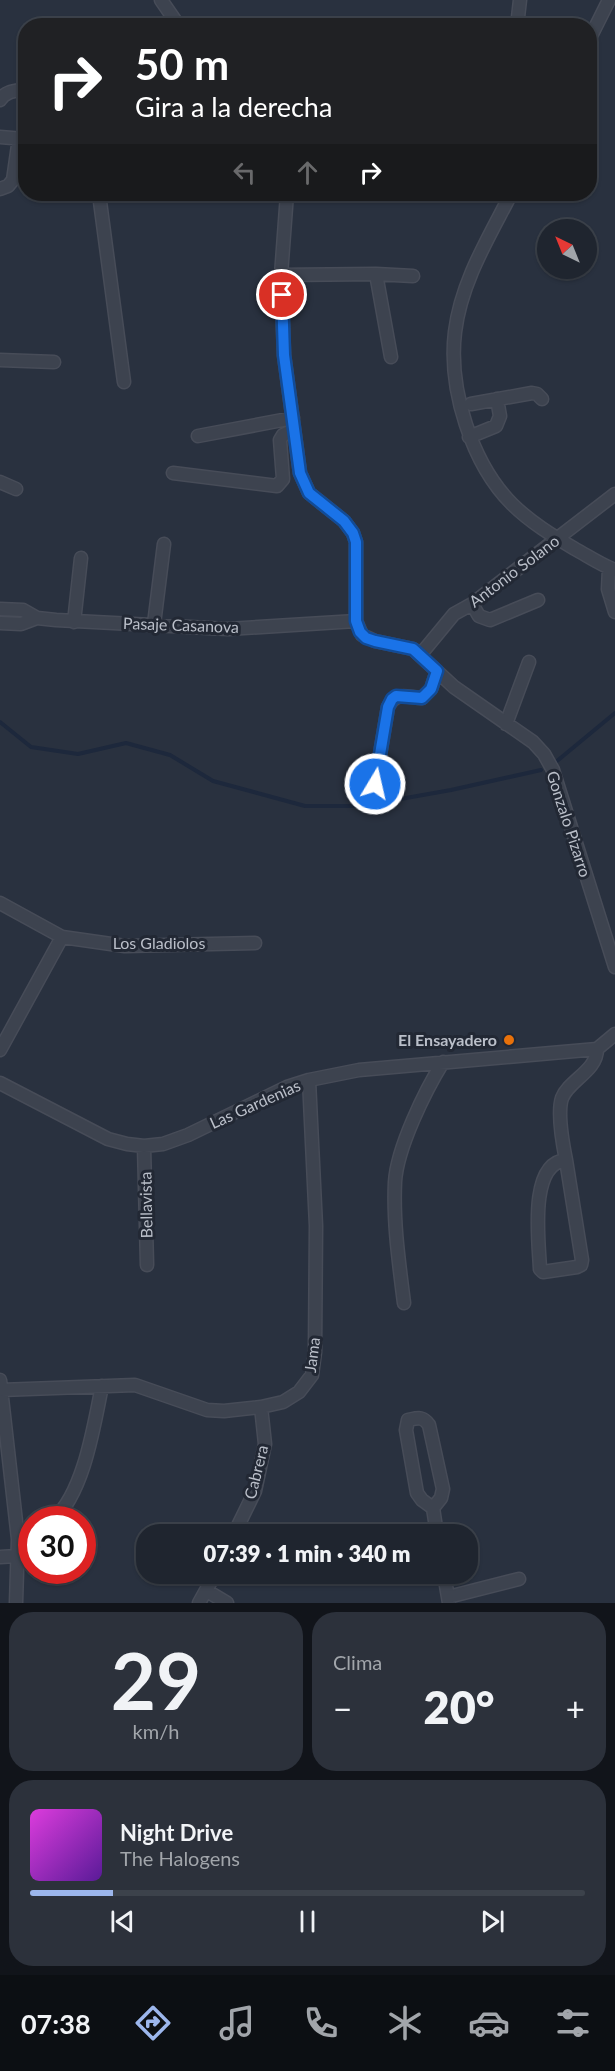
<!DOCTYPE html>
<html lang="es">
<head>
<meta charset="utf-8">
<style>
  body { margin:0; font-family:Lato,sans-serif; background:#2c313b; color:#f1f3f6; height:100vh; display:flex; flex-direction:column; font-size:22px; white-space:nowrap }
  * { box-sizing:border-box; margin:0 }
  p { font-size:20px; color:#a1a5aa }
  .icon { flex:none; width:33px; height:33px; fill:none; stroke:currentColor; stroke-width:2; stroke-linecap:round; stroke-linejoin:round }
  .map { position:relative; height:1603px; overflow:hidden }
  .drawer { display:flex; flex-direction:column; gap:9px; padding:9px; background:#11141a; flex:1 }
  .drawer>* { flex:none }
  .top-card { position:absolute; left:18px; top:18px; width:579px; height:183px; border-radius:24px; box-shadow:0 2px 4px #0004,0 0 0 2px #3c424b; background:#202124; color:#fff; overflow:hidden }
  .needle { width:39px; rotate:317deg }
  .buttons { position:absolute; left:537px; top:219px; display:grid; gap:12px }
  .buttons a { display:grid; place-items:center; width:60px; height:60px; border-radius:50%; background:#1f252f; box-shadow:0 2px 4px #0004,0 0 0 2px #3c424b; font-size:30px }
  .speed { position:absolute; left:18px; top:1506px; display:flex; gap:12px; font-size:30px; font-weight:700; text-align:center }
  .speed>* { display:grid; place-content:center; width:78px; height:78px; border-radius:50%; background:#1f252f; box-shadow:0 2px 4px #0004,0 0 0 2px #3c424b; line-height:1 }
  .speed .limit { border:9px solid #d22; background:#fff; color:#111 }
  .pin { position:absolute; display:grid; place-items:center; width:51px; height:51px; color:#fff; margin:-26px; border:3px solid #fff; border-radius:50%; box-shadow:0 2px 6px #0007 }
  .me { position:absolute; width:66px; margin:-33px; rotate:9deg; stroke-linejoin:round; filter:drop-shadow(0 0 4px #0008) }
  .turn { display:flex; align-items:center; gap:21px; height:126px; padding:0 18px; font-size:27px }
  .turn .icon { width:78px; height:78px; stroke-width:2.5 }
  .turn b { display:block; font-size:42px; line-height:51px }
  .lanes { display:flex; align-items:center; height:57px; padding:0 18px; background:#0003; justify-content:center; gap:30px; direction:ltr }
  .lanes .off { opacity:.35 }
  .big { font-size:45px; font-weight:800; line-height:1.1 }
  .drawer .card { flex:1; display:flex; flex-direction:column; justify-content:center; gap:9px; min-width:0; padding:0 21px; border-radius:24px; background:#2c313b }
  .drawer .dial { align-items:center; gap:0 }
  .dial b { font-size:78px; line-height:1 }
  .song { display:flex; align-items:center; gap:18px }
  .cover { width:72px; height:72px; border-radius:9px; background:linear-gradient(135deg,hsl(300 70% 55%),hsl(270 70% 35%)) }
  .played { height:6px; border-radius:3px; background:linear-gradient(90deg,#9cb6ec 15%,#3c424b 15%) }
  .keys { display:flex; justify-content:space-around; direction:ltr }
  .heat { display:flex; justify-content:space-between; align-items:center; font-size:33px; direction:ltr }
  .drawer .tiles { flex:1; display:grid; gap:9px; grid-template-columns:1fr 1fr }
  .card:last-child { grid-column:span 2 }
  .trip { position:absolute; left:136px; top:1524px; width:342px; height:60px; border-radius:24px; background:#1f252f; box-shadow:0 2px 4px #0004,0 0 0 2px #3c424b; font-weight:800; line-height:60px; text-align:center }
  .tab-bar { display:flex; height:96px; justify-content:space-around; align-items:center; background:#0c0f13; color:#a1a5aa }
  .tab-bar .icon { width:42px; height:42px }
  .tab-bar .selected { color:#9cb6ec }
  .tab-bar b { font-size:27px; color:#f1f3f6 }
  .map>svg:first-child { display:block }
</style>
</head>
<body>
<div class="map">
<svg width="615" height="1603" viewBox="0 0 615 1603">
  <rect width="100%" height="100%" fill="#29313f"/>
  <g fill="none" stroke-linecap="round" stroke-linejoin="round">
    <path stroke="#1d283c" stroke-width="4" d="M0,722L31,747L78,754L126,743L170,755L213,781L305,806H361L451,790L541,770
      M557,761L615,713"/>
    <g stroke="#474c58" stroke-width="15">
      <path id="minor" d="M161,0L179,26
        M517,26L520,0
        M590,38L609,0
        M0,100C5,91 16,91 26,89
        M0,137L24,139
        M0,189L8,186L13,180L19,138
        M99,194L124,382
        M287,194L281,275L284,355L300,473L309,493L344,521L353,533L356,542V621L362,635L375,641L413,649L454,687L533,742L544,754L553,770L615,967
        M511,194C489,237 461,282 455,332C448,389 472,464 512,504C530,522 553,536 575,549C588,556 601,565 615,570
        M376,274L413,276
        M281,275L376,274L391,357
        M0,360L54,362
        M471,404L532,393L537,394L542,399
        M198,436L293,418
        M469,437L496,426L500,416L497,399
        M173,473L277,486L283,479L280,440L283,435L294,430
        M0,482L16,489
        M609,568L608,589L615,612
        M472,604L479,616L490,620L538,600
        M0,609L23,610L37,618L56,620L228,629L356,621
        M74,622L81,558
        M0,623L21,624L37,618
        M154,624L164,544
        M421,654L454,614L472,604L615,494
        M506,724L529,662
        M375,784L388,707C396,691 406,697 422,698L431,689L437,671
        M0,903L62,937L125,946L255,943
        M0,1050L62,937
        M0,1083L108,1139L127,1144L144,1146L163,1144L188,1135L287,1087L309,1080L359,1070L597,1049
        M144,1146L147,1265
        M566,1160C528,1163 539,1243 540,1269L543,1272L577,1267L581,1265L582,1260L566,1160C563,1145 557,1113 562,1098C569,1080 597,1071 597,1049L615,1034
        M404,1303C399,1263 393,1222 395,1182C397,1148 425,1091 443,1062
        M0,1380L18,1539L16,1603
        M1,1390L135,1385L207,1410L224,1411L261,1407L283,1402L299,1392L312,1375L315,1352L316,1226L309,1080
        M433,1508L441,1498L443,1489L429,1425C423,1416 418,1418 408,1420L406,1430L417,1493L422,1500L433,1508L437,1534
        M53,1520C84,1493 94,1425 102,1386
        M234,1534L255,1491L265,1444L261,1407
        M18,1539L32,1534
        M0,1557L17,1556
        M444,1574L449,1603
        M207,1591L227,1603
        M448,1597L519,1579
        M199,1603L215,1574"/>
    </g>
    <use href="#minor" stroke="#3d434f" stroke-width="12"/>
  </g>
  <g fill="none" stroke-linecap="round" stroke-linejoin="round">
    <g stroke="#114b97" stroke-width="15">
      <path id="route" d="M282,295L284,355L300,473L309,493L344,521L353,533L356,542V621L360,632L366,638L375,641L413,649L437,671L431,689L422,698L396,696L392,699L388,707L375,784"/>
    </g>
    <use href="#route" stroke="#1a73e8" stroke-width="10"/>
  </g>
  <circle fill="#e8710a" stroke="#222834" stroke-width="2" cx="509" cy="1040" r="6"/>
  <g text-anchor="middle" stroke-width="6" stroke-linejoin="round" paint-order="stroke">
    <g font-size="16" fill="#babfc9" stroke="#222834">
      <text transform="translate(514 571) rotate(-37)" y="6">Antonio Solano</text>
      <text transform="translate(181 625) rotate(2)" y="6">Pasaje Casanova</text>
      <text transform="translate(569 824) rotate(72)" y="6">Gonzalo Pizarro</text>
      <text x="159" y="949">Los Gladiolos</text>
      <text transform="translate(255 1104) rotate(-24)" y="6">Las Gardenias</text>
      <text transform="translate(146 1205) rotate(-91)" y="6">Bellavista</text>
      <text transform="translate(312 1355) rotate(-83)" y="6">Jama</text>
      <text transform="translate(256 1472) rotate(-76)" y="6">Cabrera</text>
    </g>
    <g font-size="16" font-weight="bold" fill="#babfc9" stroke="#222834" text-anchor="end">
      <text x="497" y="1046">El Ensayadero</text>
    </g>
  </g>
</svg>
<div class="buttons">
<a><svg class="needle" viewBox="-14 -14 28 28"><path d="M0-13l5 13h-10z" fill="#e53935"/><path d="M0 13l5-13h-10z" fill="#a1a5aa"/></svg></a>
</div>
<div class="speed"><div class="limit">30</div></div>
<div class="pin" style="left:282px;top:295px;background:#d93025"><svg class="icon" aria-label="arrive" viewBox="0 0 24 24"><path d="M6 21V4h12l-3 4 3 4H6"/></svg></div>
<svg class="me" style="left:375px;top:784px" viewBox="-20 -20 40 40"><circle r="17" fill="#1a73e8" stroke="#fff" stroke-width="3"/><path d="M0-11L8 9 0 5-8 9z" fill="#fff"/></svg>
<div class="trip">07:39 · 1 min · 340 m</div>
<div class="top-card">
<div class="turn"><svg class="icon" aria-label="right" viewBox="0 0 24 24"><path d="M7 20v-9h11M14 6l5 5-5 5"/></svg><div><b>50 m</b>Gira a la derecha</div></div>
<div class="lanes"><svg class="icon off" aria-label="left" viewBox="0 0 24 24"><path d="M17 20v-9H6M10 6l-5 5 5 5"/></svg><svg class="icon off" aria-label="ahead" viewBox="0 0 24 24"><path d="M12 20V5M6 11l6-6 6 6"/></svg><svg class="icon" aria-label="right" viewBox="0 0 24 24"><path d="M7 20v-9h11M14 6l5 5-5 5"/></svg></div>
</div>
</div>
<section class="drawer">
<div class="tiles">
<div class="card dial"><b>29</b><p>km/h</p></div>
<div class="card"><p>Clima</p>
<div class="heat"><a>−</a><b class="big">20°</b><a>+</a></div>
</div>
<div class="card">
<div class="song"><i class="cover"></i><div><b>Night Drive</b><p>The Halogens</p></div></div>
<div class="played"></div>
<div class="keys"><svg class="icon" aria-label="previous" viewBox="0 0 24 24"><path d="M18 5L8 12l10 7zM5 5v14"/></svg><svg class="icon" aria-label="pause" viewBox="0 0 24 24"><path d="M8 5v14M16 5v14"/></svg><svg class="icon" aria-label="next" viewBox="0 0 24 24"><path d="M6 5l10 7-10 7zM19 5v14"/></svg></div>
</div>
</div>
</section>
<nav class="tab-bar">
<b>07:38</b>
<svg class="icon selected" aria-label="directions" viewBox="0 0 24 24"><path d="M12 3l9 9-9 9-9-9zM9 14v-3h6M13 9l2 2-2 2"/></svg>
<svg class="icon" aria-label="music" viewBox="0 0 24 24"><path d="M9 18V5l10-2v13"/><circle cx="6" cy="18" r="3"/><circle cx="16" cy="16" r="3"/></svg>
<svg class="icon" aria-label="phone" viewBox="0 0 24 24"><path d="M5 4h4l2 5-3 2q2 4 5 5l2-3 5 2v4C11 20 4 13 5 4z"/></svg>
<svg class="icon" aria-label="climate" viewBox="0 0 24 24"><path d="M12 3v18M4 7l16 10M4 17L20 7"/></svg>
<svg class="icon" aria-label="car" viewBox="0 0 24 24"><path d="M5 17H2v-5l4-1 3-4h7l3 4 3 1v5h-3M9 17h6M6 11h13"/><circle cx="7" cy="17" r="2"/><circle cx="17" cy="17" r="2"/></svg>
<svg class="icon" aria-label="filters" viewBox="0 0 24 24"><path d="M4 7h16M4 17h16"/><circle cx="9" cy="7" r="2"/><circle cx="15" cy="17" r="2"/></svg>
</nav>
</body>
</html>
